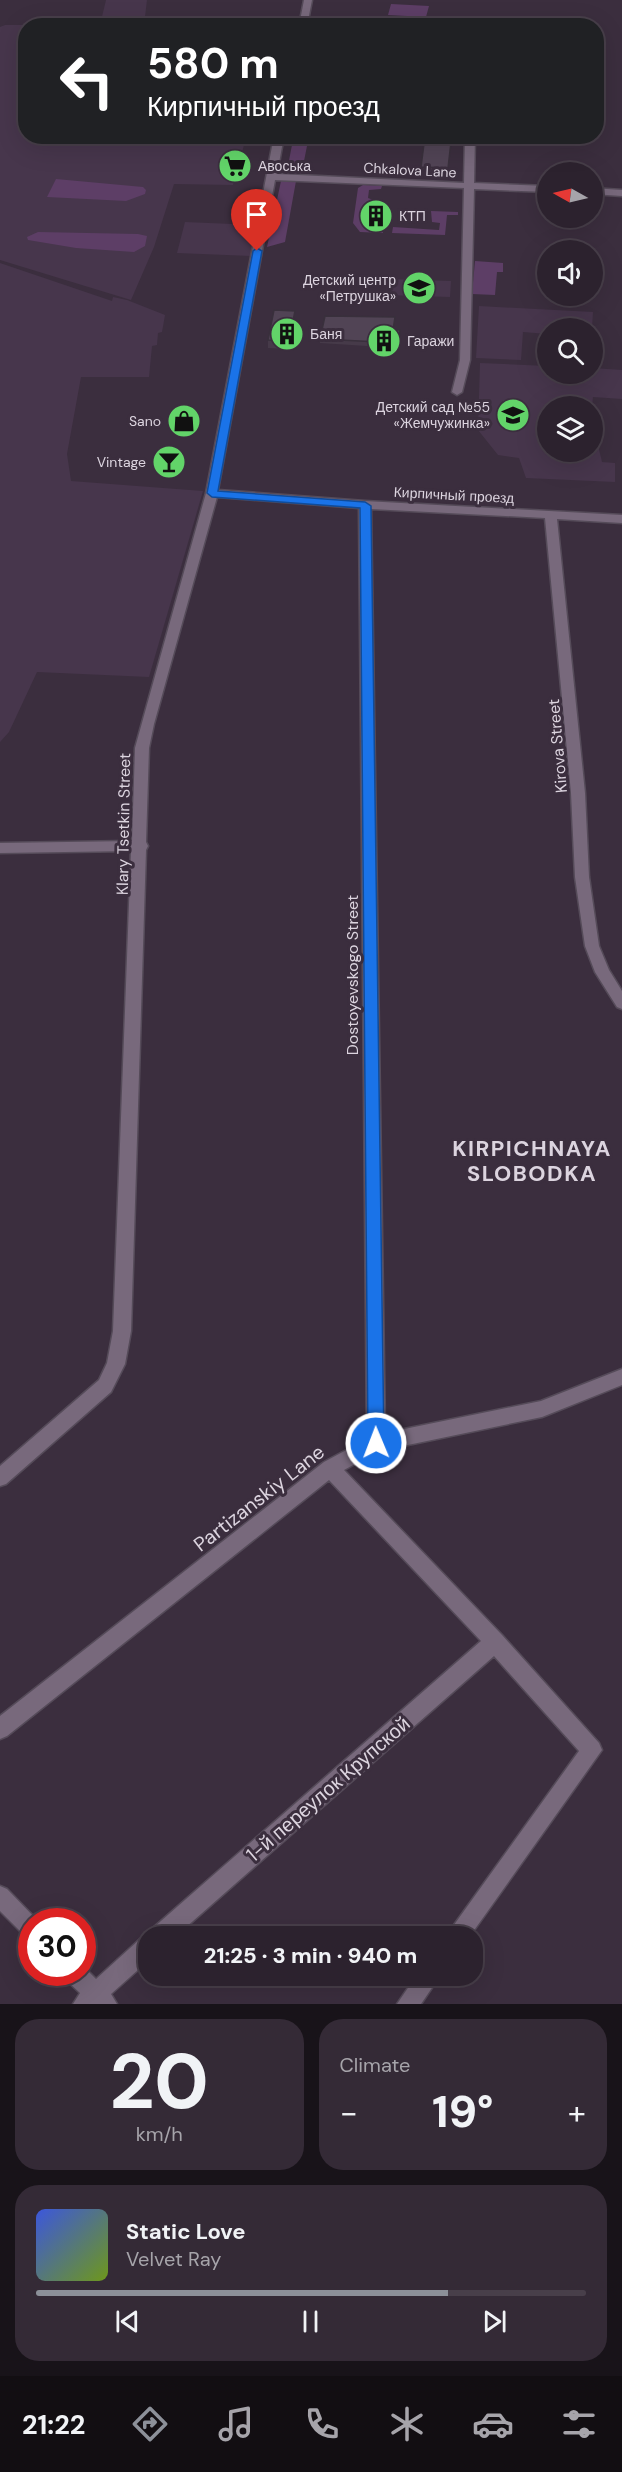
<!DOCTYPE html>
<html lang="en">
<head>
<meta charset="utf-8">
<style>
  body { margin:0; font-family:"DM Sans",sans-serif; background:#342a36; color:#f1f3f6; height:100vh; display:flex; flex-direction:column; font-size:22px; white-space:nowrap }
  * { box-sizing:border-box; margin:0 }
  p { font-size:20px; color:#a6a4aa }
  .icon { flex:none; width:33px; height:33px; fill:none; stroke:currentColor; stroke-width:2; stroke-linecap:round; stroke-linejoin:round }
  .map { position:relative; height:2004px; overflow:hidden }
  .drawer { display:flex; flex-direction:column; gap:15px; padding:15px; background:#181319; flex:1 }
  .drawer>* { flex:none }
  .banner { position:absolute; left:18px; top:18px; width:586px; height:126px; border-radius:24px; box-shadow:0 6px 24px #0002,0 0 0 2px #483f4a; background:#202124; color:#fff; overflow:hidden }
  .needle { width:39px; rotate:278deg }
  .fabs { position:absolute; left:537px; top:162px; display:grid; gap:12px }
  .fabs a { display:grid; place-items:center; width:66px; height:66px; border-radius:50%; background:#2c222e; box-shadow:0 6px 24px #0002,0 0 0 2px #483f4a; font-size:30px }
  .speed { position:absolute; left:18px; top:1908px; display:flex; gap:12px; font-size:30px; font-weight:700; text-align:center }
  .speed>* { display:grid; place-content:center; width:78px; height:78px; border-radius:50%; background:#2c222e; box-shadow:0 6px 24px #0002,0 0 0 2px #483f4a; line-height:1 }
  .speed .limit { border:9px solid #d22; background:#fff; color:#111 }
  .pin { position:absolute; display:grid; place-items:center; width:51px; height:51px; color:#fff; margin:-62px -26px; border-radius:50% 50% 50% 0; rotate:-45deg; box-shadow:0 0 6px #0007 }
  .pin .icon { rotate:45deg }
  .me { position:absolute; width:66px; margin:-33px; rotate:359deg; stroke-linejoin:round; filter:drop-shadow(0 0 4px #0008) }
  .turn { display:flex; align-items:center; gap:21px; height:126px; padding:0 30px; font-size:27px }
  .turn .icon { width:78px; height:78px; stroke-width:2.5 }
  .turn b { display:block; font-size:42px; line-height:51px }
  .big { font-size:45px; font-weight:800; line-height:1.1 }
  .drawer .tile { flex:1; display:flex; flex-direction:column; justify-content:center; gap:9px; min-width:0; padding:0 21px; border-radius:24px; background:#342a36 }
  .drawer .dial { align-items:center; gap:0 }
  .dial b { font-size:78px; line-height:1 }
  .song { display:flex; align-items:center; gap:18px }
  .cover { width:72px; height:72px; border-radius:9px; background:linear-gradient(135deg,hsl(230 70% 55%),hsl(80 70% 35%)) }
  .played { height:6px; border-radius:3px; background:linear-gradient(90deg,#8c9099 75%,#483f4a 75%) }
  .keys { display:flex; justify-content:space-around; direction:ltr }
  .heat { display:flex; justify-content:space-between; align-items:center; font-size:33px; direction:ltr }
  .drawer .tiles { flex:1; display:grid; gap:15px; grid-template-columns:1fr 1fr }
  .tile:last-child { grid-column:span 2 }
  .trip { position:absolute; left:138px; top:1926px; width:345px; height:60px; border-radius:24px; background:#2c222e; box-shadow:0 6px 24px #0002,0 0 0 2px #483f4a; font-weight:800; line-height:60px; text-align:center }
  .dock { display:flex; height:96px; justify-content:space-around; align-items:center; background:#120e12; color:#a6a4aa }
  .dock .icon { width:42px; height:42px }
  .dock .active { color:#8c9099 }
  .dock b { font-size:27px; color:#f1f3f6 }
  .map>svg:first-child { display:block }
</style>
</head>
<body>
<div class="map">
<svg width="622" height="2004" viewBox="0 0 622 2004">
  <rect width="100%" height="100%" fill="#3b2e3e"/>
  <path fill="#47364c" d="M106,0H147L144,25H100Z
    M5,25H36L26,26L25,55L21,56L19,63H25L26,136H222L221,144L244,145L233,185L174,184L154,247L131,300L0,260V27Z
    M185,222L257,225L251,256L177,253Z
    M0,263L112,301L113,297L127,300L165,315L162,332L158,333L157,345L152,346L149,377H81L67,454L71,481L203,491L149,677L37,672L9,732L0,742Z
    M387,279L451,281L450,297L386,295Z
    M479,306L593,312L592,328H548L547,334L523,332L521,360L476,358Z
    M480,363L547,366L548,374H592L593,368L622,370V399L593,397L592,406H548V452H592L593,424L602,462L615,463V482L526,478L519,458L498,455L478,430Z"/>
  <path fill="#5d3e66" d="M391,4L429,6L426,17L388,15Z
    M292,145L307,146L301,176H286Z
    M56,179L143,187L146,190L145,194L126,201L47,197Z
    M281,181H296L285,242L267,247Z
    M363,185L382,186L381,189L369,190L368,198L376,201L374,213H367L366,218L384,220L383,233L360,232L353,223L358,188Z
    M431,211L458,212V215H447L445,235L392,233L393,227L439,230L440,223L432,222Z
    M38,232L138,234L147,236L145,246L134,252L76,248L28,240L27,237Z
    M475,261L503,263V272H497L495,295L472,294Z"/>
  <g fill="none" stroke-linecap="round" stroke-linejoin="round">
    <g stroke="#554b59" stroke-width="3">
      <path id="minor" d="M304,0H312L307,26H299Z
        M274,136H284L277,174L464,183L465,136H475L474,183L548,186V192L474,189L470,360L462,392L457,395L452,392L460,360L464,188L275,180L218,490L365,501L622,515V523L557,519L585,793L589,877L599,946L609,970L622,991V1009L617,1007L595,972L585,946L575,877L571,793L545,518L371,509L385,1433L541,1401L622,1369V1385L542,1417L379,1451L344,1470L502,1635L599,1743L602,1750L470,1936H446L579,1751L494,1656L176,1936H150L153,1928L481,1641L329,1480L7,1736L0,1739V1716L324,1462L367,1439L359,508L217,497L154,724L149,748L146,842L148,846L146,850L131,1331L125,1364L111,1392L6,1484L0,1486V1466L99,1380L107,1363L113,1331L131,851L0,853V843L132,841L135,748L206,493Z
        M592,188L622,190V196L592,194Z
        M0,1886L7,1889L39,1922H32V1939L25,1936L0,1911Z
        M148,1936V1961L111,1994L117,2004H73L80,1993L66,1980L63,1972H82V1965L96,1979L140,1939Z
        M416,1976H440L421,2004H397Z"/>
    </g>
    <use href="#minor" fill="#78697c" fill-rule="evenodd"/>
  </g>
  <path fill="#463a49" d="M440,141L451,142L447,177L420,175L421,167Z
    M295,319L289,349L268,348V340Z
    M394,330H400L398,348L320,343V339Z"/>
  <path fill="#39303c" d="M295,311V319L289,349V341Z"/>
  <path fill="#514455" stroke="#39303c" stroke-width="1.5" d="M425,136H440V141L451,142L448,168L421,167Z
    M274,310L295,311L289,341L268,340Z
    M325,316L395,317L393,330H400L399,343L320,339Z"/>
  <path fill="#1a73e8" stroke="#114b97" stroke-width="1.5" d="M257,248L262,251L218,491L365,502L371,506L384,1443L382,1449L376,1451L370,1449L368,1443L360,508L212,497L207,493L253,251Z"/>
  <defs>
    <g id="supermarket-disc" transform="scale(1.725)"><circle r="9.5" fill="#62d469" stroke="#3b2e3e"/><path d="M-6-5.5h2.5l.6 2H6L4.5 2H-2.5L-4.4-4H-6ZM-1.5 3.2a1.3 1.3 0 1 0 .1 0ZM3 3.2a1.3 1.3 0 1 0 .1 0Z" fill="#111"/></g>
    <g id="building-disc" transform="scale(1.725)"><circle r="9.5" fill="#62d469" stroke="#3b2e3e"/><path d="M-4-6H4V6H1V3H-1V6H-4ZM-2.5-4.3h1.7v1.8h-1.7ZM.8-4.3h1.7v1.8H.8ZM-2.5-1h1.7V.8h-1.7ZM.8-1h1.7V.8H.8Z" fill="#111"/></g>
    <g id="school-disc" transform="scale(1.725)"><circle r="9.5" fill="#62d469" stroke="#3b2e3e"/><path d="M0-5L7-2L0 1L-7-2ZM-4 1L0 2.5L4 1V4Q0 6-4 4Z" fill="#111"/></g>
    <g id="shop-disc" transform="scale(1.725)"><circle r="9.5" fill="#62d469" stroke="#3b2e3e"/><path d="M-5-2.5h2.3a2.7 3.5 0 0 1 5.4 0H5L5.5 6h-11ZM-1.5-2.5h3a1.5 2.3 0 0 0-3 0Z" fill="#111"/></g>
    <g id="bar-disc" transform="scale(1.725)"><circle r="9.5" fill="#62d469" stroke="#3b2e3e"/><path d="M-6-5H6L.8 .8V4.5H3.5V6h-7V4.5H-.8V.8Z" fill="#111"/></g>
  </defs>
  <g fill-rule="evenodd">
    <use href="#supermarket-disc" x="235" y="166"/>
    <use href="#building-disc" x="376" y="216"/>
    <use href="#school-disc" x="419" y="288"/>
    <use href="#building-disc" x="287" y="334"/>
    <use href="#building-disc" x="384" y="341"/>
    <use href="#school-disc" x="513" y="415"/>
    <use href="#shop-disc" x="184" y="421"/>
    <use href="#bar-disc" x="169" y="462"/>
  </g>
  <g text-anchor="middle" stroke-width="6" stroke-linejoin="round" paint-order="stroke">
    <g font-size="14" fill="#dcd4df" stroke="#3b2e3e" text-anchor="start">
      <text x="258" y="171">Авоська</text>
      <text x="399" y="221">КТП</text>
      <text x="396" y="285" text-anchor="end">Детский центр<tspan x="396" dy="16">«Петрушка»</tspan></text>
      <text x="310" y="339">Баня</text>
      <text x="407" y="346">Гаражи</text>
      <text x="490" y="412" text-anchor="end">Детский сад №55<tspan x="490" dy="16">«Жемчужинка»</tspan></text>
      <text x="161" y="426" text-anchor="end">Sano</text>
      <text x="146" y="467" text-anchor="end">Vintage</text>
    </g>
    <g font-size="14" fill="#dcd4df" stroke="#3b2e3e">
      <text transform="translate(410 170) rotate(3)" y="5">Chkalova Lane</text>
      <text transform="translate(454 495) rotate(3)" y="5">Кирпичный проезд</text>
    </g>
    <g font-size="16" fill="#dcd4df" stroke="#3b2e3e">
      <text transform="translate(557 746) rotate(-95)" y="6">Kirova Street</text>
      <text transform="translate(123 824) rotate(-89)" y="6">Klary Tsetkin Street</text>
      <text transform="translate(352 975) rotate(-90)" y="6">Dostoyevskogo Street</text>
    </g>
    <g font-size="20" fill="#dcd4df" stroke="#3b2e3e">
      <text transform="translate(259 1498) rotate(-38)" y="7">Partizanskiy Lane</text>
      <text transform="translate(328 1789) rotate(-41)" y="7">1-й переулок Крупской</text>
    </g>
    <g font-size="22" font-weight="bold" letter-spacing="1.5" fill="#dcd4df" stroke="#3b2e3e">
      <text x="532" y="1156">KIRPICHNAYA<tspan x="532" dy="25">SLOBODKA</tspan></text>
    </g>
  </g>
</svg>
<div class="fabs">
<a><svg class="needle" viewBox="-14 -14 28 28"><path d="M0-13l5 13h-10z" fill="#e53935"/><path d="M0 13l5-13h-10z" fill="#a6a4aa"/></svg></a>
<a><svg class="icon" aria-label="sound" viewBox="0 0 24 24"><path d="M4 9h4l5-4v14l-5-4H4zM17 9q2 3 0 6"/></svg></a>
<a><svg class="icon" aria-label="search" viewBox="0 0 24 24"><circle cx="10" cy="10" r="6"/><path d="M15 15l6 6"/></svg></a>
<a><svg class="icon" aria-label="layers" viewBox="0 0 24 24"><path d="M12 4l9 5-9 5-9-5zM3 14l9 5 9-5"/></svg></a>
</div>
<div class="speed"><div class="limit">30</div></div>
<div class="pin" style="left:257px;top:251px;background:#d93025"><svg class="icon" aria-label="arrive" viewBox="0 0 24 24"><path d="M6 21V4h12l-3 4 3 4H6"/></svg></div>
<svg class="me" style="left:376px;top:1443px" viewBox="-20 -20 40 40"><circle r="17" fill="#1a73e8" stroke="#fff" stroke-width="3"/><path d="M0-11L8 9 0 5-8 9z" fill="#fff"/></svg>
<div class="trip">21:25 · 3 min · 940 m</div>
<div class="banner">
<div class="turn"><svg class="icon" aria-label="left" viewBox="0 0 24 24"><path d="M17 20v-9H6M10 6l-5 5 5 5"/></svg><div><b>580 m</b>Кирпичный проезд</div></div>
</div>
</div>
<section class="drawer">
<div class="tiles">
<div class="tile dial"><b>20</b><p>km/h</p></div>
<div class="tile"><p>Climate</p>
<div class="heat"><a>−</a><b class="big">19°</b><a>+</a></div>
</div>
<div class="tile">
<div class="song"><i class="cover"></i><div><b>Static Love</b><p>Velvet Ray</p></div></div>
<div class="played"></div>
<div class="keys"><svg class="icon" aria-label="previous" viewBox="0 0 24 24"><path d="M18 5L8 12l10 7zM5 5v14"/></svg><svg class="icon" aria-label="pause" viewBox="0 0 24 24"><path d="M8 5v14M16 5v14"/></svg><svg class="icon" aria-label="next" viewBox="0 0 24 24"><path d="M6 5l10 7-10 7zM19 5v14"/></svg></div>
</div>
</div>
</section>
<nav class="dock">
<b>21:22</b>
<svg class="icon active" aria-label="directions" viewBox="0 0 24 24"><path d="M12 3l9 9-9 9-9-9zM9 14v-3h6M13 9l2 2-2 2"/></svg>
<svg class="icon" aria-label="music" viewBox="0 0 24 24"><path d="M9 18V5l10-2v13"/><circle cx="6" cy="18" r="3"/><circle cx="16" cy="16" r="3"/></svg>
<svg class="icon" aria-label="phone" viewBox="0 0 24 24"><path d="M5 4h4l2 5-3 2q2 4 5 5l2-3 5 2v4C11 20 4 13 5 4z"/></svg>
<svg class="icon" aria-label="climate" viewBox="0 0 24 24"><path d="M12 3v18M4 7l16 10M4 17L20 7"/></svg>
<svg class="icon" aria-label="car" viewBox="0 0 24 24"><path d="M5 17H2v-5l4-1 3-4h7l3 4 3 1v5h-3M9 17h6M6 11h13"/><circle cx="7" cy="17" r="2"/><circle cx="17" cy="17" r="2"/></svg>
<svg class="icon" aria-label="filters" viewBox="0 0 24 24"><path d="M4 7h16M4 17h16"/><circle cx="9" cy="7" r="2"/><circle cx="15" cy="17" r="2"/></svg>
</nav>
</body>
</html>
